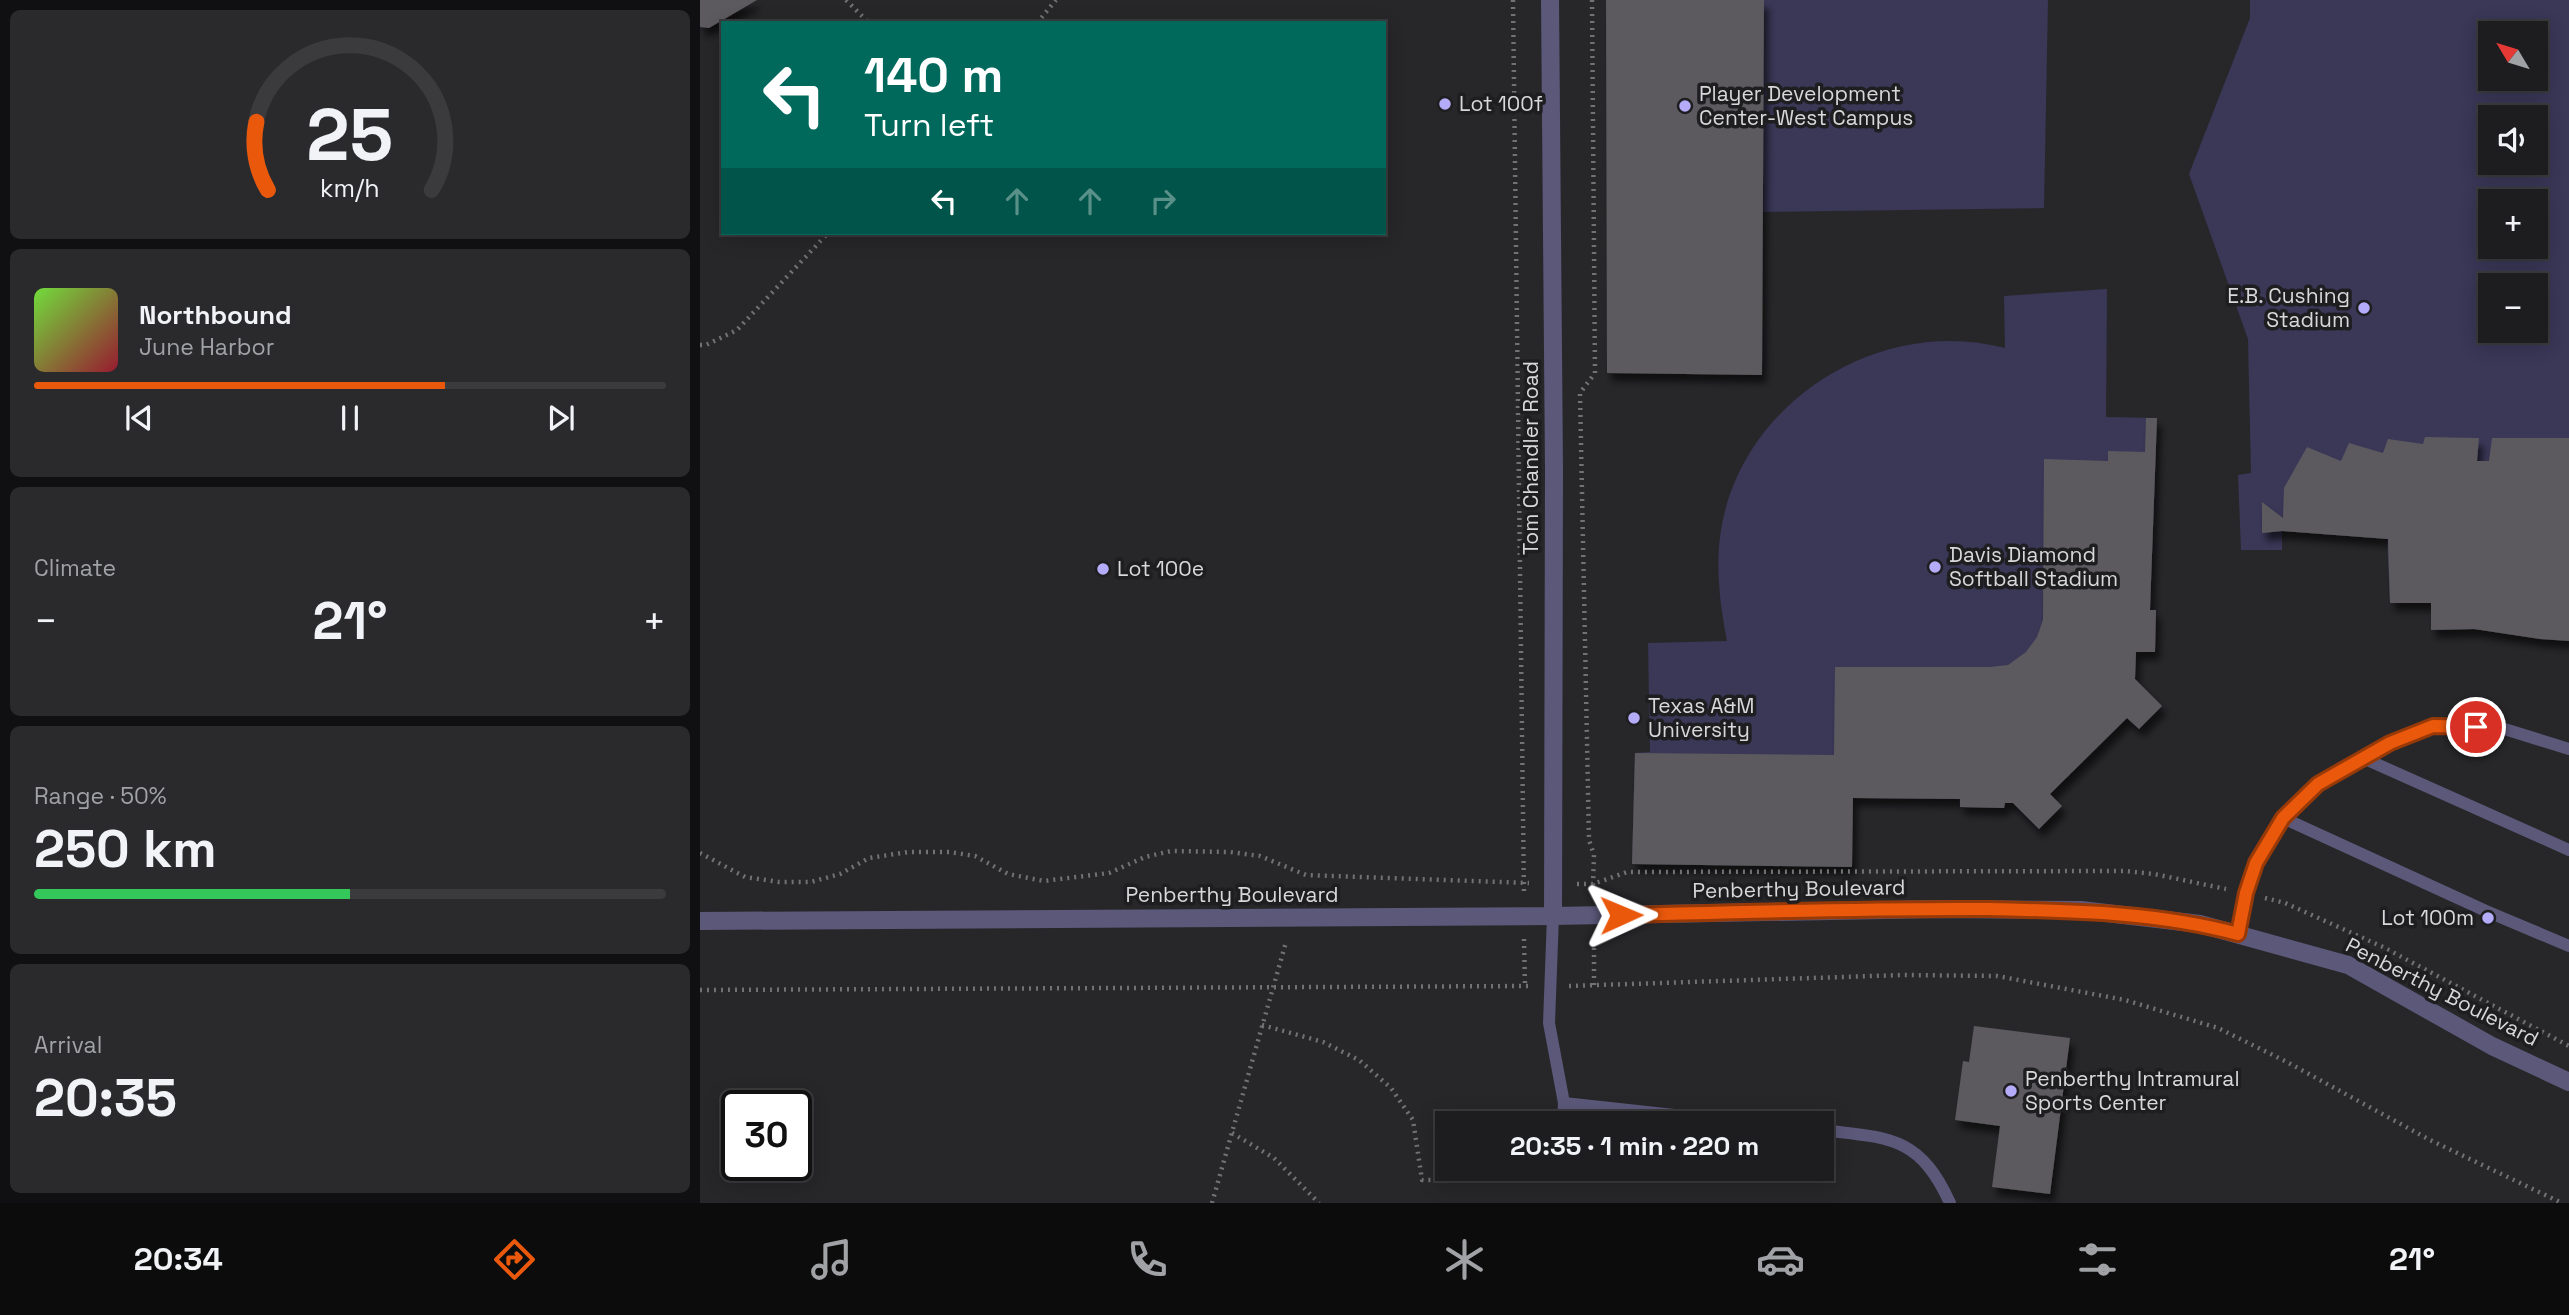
<!DOCTYPE html>
<html lang="en">
<head>
<meta charset="utf-8">
<style>
  body { margin:0; font-family:"Space Grotesk",sans-serif; background:#2a2a2d; color:#f1f3f6; height:100vh; display:flex; flex-direction:column; font-size:26px; white-space:nowrap }
  * { box-sizing:border-box; margin:0 }
  p { font-size:23px; color:#a0a2a5 }
  .icon { flex:none; width:38px; height:38px; fill:none; stroke:currentColor; stroke-width:2; stroke-linecap:round; stroke-linejoin:round }
  .map { position:relative; flex:1; overflow:hidden }
  .side { display:flex; flex-direction:column; gap:10px; padding:10px; background:#101012; width:700px }
  .side>* { flex:none }
  .guide { position:absolute; left:21px; top:21px; width:665px; height:214px; border-radius:0px; box-shadow:0 4px 18px #0003,0 0 0 2px #3b3b3e; background:#00695c; color:#fff; overflow:hidden }
  .needle { width:46px; rotate:308deg }
  .controls { position:absolute; left:1778px; top:21px; display:grid; gap:14px }
  .controls a { display:grid; place-items:center; width:70px; height:70px; border-radius:0px; background:#1d1d20; box-shadow:0 4px 18px #0003,0 0 0 2px #3b3b3e; font-size:35px }
  .speed { position:absolute; left:21px; top:1090px; display:flex; gap:14px; font-size:35px; font-weight:700; text-align:center }
  .speed>* { display:grid; place-content:center; width:91px; height:91px; border-radius:50%; background:#1d1d20; box-shadow:0 4px 18px #0003,0 0 0 2px #3b3b3e; line-height:1 }
  .speed .limit { border:4px solid #111; border-radius:10px; background:#fff; color:#111 }
  .pin { position:absolute; display:grid; place-items:center; width:60px; height:60px; color:#fff; margin:-30px; border:4px solid #fff; border-radius:50%; box-shadow:0 2px 7px #0007 }
  .me { position:absolute; width:77px; margin:-38px; rotate:89deg; stroke-linejoin:round; filter:drop-shadow(0 0 5px #0008) }
  .turn { display:flex; align-items:center; gap:24px; height:147px; padding:0 28px; font-size:32px }
  .turn .icon { width:91px; height:91px; stroke-width:2.5 }
  .turn b { display:block; font-size:49px; line-height:60px }
  .lanes { display:flex; align-items:center; height:66px; padding:0 28px; background:#0003; justify-content:center; gap:35px; direction:ltr }
  .lanes .off { opacity:.35 }
  .big { font-size:52px; font-weight:700; line-height:1.1 }
  .side .card { flex:1; display:flex; flex-direction:column; justify-content:center; gap:10px; min-width:0; padding:0 24px; border-radius:10px; background:#2a2a2d }
  .side .dial { align-items:center; gap:0 }
  .dial svg { height:182px; overflow:visible; fill:none; stroke:#3b3b3e; stroke-width:7; stroke-linecap:round; text-anchor:middle }
  .dial text { fill:#f1f3f6; stroke:none }
  .song { display:flex; align-items:center; gap:21px }
  .cover { width:84px; height:84px; border-radius:10px; background:linear-gradient(135deg,hsl(100 70% 55%),hsl(350 70% 35%)) }
  .played { height:7px; border-radius:4px; background:linear-gradient(90deg,#ea580c 65%,#3b3b3e 65%) }
  .keys { display:flex; justify-content:space-around; direction:ltr }
  .heat { display:flex; justify-content:space-between; align-items:center; font-size:38px; direction:ltr }
  .charge { height:10px; border-radius:5px; background:linear-gradient(90deg,#34c759 50%,#3b3b3e 0) }
  .trip { position:absolute; left:735px; top:1111px; width:399px; height:70px; border-radius:0px; background:#1d1d20; box-shadow:0 4px 18px #0003,0 0 0 2px #3b3b3e; font-weight:700; line-height:70px; text-align:center }
  .dock { display:flex; height:112px; justify-content:space-around; align-items:center; background:#0c0c0d; color:#a0a2a5 }
  .dock .icon { width:49px; height:49px }
  .dock .selected { color:#ea580c }
  .dock b { font-size:32px; color:#f1f3f6 }
  main { display:flex; flex:1; min-height:0 }
  .map>svg:first-child { display:block }
</style>
</head>
<body>
<main>
<section class="side">
<div class="card dial"><svg viewBox="0 0 100 80">
<path d="M14 69A42 42 0 1 1 86 69"/>
<path d="M14 69A42 42 0 0 1 9 39" stroke="#ea580c"/>
<text x="50" y="56" font-size="32" font-weight="700">25</text>
<text x="50" y="72" font-size="11">km/h</text>
</svg></div>
<div class="card">
<div class="song"><i class="cover"></i><div><b>Northbound</b><p>June Harbor</p></div></div>
<div class="played"></div>
<div class="keys"><svg class="icon" aria-label="previous" viewBox="0 0 24 24"><path d="M18 5L8 12l10 7zM5 5v14"/></svg><svg class="icon" aria-label="pause" viewBox="0 0 24 24"><path d="M8 5v14M16 5v14"/></svg><svg class="icon" aria-label="next" viewBox="0 0 24 24"><path d="M6 5l10 7-10 7zM19 5v14"/></svg></div>
</div>
<div class="card"><p>Climate</p>
<div class="heat"><a>−</a><b class="big">21°</b><a>+</a></div>
</div>
<div class="card"><p>Range · 50%</p><b class="big">250 km</b><div class="charge"></div></div>
<div class="card"><p>Arrival</p><b class="big">20:35</b></div>
</section>
<div class="map">
<svg width="1869" height="1203" viewBox="0 0 1869 1203">
  <defs>
    <filter id="shadow"><feDropShadow dx="4.5" dy="8" stdDeviation="3.5" flood-color="#0009"/></filter>
  </defs>
  <rect width="100%" height="100%" fill="#27272a"/>
  <path fill="#3a3757" fill-rule="evenodd" d="M1064,0H1348L1344,208L1063,212Z
    M1550,0H1869V629L1731,630V603H1690L1687,539L1582,531V550H1541L1538,475L1551,473L1548,339L1489,174L1550,18ZM1790,33H1836V79H1790ZM1790,117H1836V163H1790ZM1790,201H1836V247H1790ZM1790,285H1836V331H1790Z
    M1407,289L1406,417L1457,418L1450,610H1456L1455,652H1436L1435,679L1462,706L1439,729L1427,718L1350,794L1362,806L1339,829L1313,803H1305L1304,808L1260,807L1259,799L1153,798L1151,867L932,864L935,753L950,752L948,643L1027,641C1020,604 1015,567 1021,530C1042,401 1180,315 1305,348L1304,296Z"/>
  <path fill="#5b5a5e" filter="url(#shadow)" d="M0,0H57L9,28L0,27Z
    M906,0H1064L1062,375L907,373Z
    M1446,418H1457L1450,610H1456L1455,652H1436L1435,679L1462,706L1439,729L1427,718L1350,794L1362,806L1339,829L1313,803H1305L1304,808L1260,807V799L1153,798L1152,867L932,864L935,753L1134,755L1135,667H1290L1308,665L1326,652L1337,637L1343,620L1344,459L1408,461V451L1445,452Z
    M1725,437L1779,438L1777,461H1789L1792,438H1869V641L1840,639L1774,629L1731,630V603H1690L1688,539L1582,531L1562,533V502L1583,518L1584,488L1607,447L1641,461L1649,443L1683,453L1688,439L1723,444Z
    M1274,1026L1370,1038L1350,1194L1292,1187L1300,1126L1255,1120L1263,1061L1269,1062Z"/>
  <g fill="none" stroke-linecap="round" stroke-linejoin="round">
    <path stroke="#727275" stroke-width="4.5" stroke-dasharray="2 5" stroke-linecap="butt" d="M146,0L169,23
      M813,0L824,895
      M892,0L895,373L880,393L889,840L894,855L893,886
      M337,23L356,0
      M0,345H6L37,330L128,233
      M0,853L45,877L79,882H111L140,874L169,858L208,852H249L275,856L308,874L344,881L409,873L445,857L471,851L530,852L560,856L606,875L829,883
      M877,884H893L927,872L1425,871L1454,874L1526,889
      M1565,898L1585,903L1683,947L1869,1046
      M824,939L825,986
      M894,985V937
      M869,986L1203,975L1297,976L1425,1000L1518,1028L1585,1061L1730,1140L1862,1203
      M0,990L832,986
      M562,1025L623,1042L659,1060L691,1088L713,1120L722,1180H731
      M532,1133L574,1158L619,1203
      M512,1203L586,942"/>
    <path stroke="#5b587a" stroke-width="12" d="M1663,758L1869,850
      M1583,818L1786,911L1869,946
      M853,916L849,1023L864,1103L863,1124
      M1538,934L1546,893L1556,863L1583,818L1618,784L1690,743L1733,726L1798,727L1869,749
      M864,1103L1057,1124
      M1122,1130C1188,1138 1219,1135 1250,1203
      M860,1176L861,1169"/>
    <path stroke="#5b587a" stroke-width="18" d="M850,0L854,469L853,916
      M0,921L853,916L1237,909L1381,910L1500,924L1648,965L1792,1046L1869,1082"/>
  </g>
  <g fill="none" stroke-linecap="round" stroke-linejoin="round">
    <g stroke="#983908" stroke-width="18">
      <path id="route" d="M921,915C1043,912 1166,908 1289,909C1372,911 1457,912 1538,934L1546,893L1556,863L1583,818L1618,784L1690,743L1733,726L1776,727"/>
    </g>
    <use href="#route" stroke="#ea580c" stroke-width="12"/>
  </g>
  <g fill="#b4acf9" stroke="#1e1e20" stroke-width="2.5">
    <circle cx="745" cy="104" r="7"/>
    <circle cx="985" cy="106" r="7"/>
    <circle cx="1664" cy="308" r="7"/>
    <circle cx="1235" cy="567" r="7"/>
    <circle cx="403" cy="569" r="7"/>
    <circle cx="934" cy="718" r="7"/>
    <circle cx="1788" cy="918" r="7"/>
    <circle cx="1311" cy="1091" r="7"/>
  </g>
  <g text-anchor="middle" stroke-width="7" stroke-linejoin="round" paint-order="stroke">
    <g font-size="21" fill="#d8d8da" stroke="#1e1e20" text-anchor="start">
      <text x="999" y="101">Player Development<tspan x="999" dy="24">Center-West Campus</tspan></text>
      <text x="759" y="111">Lot 100f</text>
      <text x="1650" y="303" text-anchor="end">E.B. Cushing<tspan x="1650" dy="24">Stadium</tspan></text>
      <text x="1249" y="562">Davis Diamond<tspan x="1249" dy="24">Softball Stadium</tspan></text>
      <text x="417" y="576">Lot 100e</text>
      <text x="948" y="713">Texas A&amp;M<tspan x="948" dy="24">University</tspan></text>
      <text x="1774" y="925" text-anchor="end">Lot 100m</text>
      <text x="1325" y="1086">Penberthy Intramural<tspan x="1325" dy="24">Sports Center</tspan></text>
    </g>
    <g font-size="21" fill="#d8d8da" stroke="#1e1e20">
      <text transform="translate(831 458) rotate(-90)" y="7">Tom Chandler Road</text>
      <text transform="translate(1099 889) rotate(-1)" y="7">Penberthy Boulevard</text>
      <text x="532" y="902">Penberthy Boulevard</text>
      <text transform="translate(1742 992) rotate(27)" y="7">Penberthy Boulevard</text>
    </g>
  </g>
</svg>
<div class="controls">
<a><svg class="needle" viewBox="-14 -14 28 28"><path d="M0-13l5 13h-10z" fill="#e53935"/><path d="M0 13l5-13h-10z" fill="#a0a2a5"/></svg></a>
<a><svg class="icon" aria-label="sound" viewBox="0 0 24 24"><path d="M4 9h4l5-4v14l-5-4H4zM17 9q2 3 0 6"/></svg></a>
<a>+</a>
<a>−</a>
</div>
<div class="speed"><div class="limit">30</div></div>
<div class="pin" style="left:1776px;top:727px;background:#d93025"><svg class="icon" aria-label="arrive" viewBox="0 0 24 24"><path d="M6 21V4h12l-3 4 3 4H6"/></svg></div>
<svg class="me" style="left:921px;top:915px" viewBox="-20 -20 40 40"><path d="M0-17L14 15 0 8-14 15z" fill="#ea580c" stroke="#fff" stroke-width="4"/></svg>
<div class="trip">20:35 · 1 min · 220 m</div>
<div class="guide">
<div class="turn"><svg class="icon" aria-label="left" viewBox="0 0 24 24"><path d="M17 20v-9H6M10 6l-5 5 5 5"/></svg><div><b>140 m</b>Turn left</div></div>
<div class="lanes"><svg class="icon" aria-label="left" viewBox="0 0 24 24"><path d="M17 20v-9H6M10 6l-5 5 5 5"/></svg><svg class="icon off" aria-label="ahead" viewBox="0 0 24 24"><path d="M12 20V5M6 11l6-6 6 6"/></svg><svg class="icon off" aria-label="ahead" viewBox="0 0 24 24"><path d="M12 20V5M6 11l6-6 6 6"/></svg><svg class="icon off" aria-label="right" viewBox="0 0 24 24"><path d="M7 20v-9h11M14 6l5 5-5 5"/></svg></div>
</div>
</div>
</main>
<nav class="dock">
<b>20:34</b>
<svg class="icon selected" aria-label="directions" viewBox="0 0 24 24"><path d="M12 3l9 9-9 9-9-9zM9 14v-3h6M13 9l2 2-2 2"/></svg>
<svg class="icon" aria-label="music" viewBox="0 0 24 24"><path d="M9 18V5l10-2v13"/><circle cx="6" cy="18" r="3"/><circle cx="16" cy="16" r="3"/></svg>
<svg class="icon" aria-label="phone" viewBox="0 0 24 24"><path d="M5 4h4l2 5-3 2q2 4 5 5l2-3 5 2v4C11 20 4 13 5 4z"/></svg>
<svg class="icon" aria-label="climate" viewBox="0 0 24 24"><path d="M12 3v18M4 7l16 10M4 17L20 7"/></svg>
<svg class="icon" aria-label="car" viewBox="0 0 24 24"><path d="M5 17H2v-5l4-1 3-4h7l3 4 3 1v5h-3M9 17h6M6 11h13"/><circle cx="7" cy="17" r="2"/><circle cx="17" cy="17" r="2"/></svg>
<svg class="icon" aria-label="filters" viewBox="0 0 24 24"><path d="M4 7h16M4 17h16"/><circle cx="9" cy="7" r="2"/><circle cx="15" cy="17" r="2"/></svg>
<b>21°</b>
</nav>
</body>
</html>
